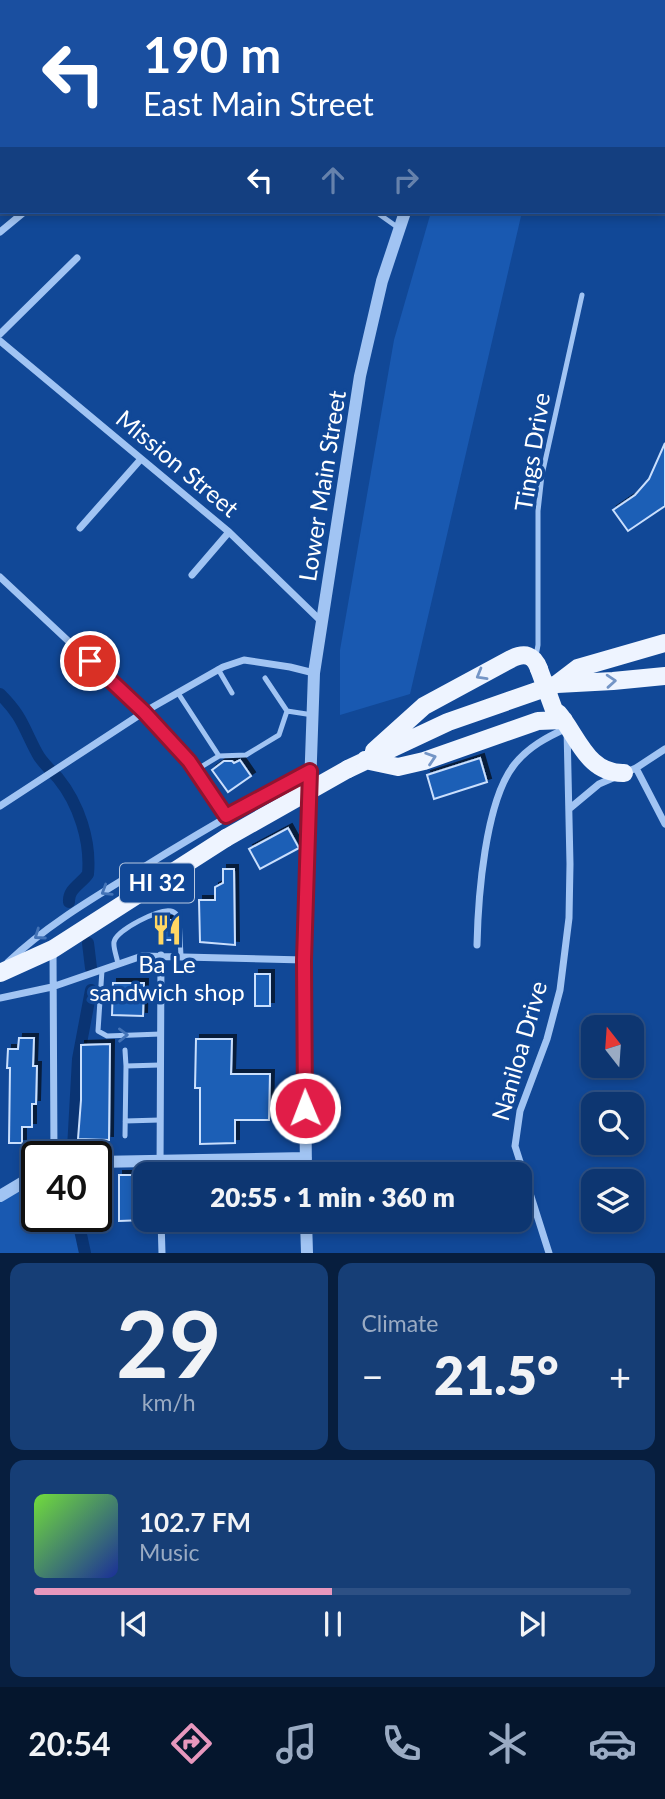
<!DOCTYPE html>
<html lang="en">
<head>
<meta charset="utf-8">
<style>
  body { margin:0; font-family:Lato,sans-serif; background:#163e76; color:#f1f3f6; height:100vh; display:flex; flex-direction:column; font-size:26px; white-space:nowrap }
  * { box-sizing:border-box; margin:0 }
  p { font-size:23px; color:#9aabc3 }
  .icon { flex:none; width:38px; height:38px; fill:none; stroke:currentColor; stroke-width:2; stroke-linecap:round; stroke-linejoin:round }
  .map { position:relative; height:1253px; overflow:hidden }
  .details { display:flex; flex-direction:column; gap:10px; padding:10px; background:#071e3e; flex:1 }
  .details>* { flex:none }
  .top-card { position:absolute; left:0px; top:0px; width:665px; height:214px; box-shadow:0 4px 10px #0003,0 0 0 2px #2d5084; background:#1a4fa0; color:#fff; overflow:hidden }
  .needle { width:46px; rotate:343deg }
  .fabs { position:absolute; left:581px; top:1015px; display:grid; gap:14px }
  .fabs a { display:grid; place-items:center; width:63px; height:63px; border-radius:14px; background:#0d3671; box-shadow:0 4px 10px #0003,0 0 0 2px #2d5084; font-size:35px }
  .speed { position:absolute; left:21px; top:1141px; display:flex; gap:14px; font-size:35px; font-weight:700; text-align:center }
  .speed>* { display:grid; place-content:center; width:91px; height:91px; border-radius:50%; background:#0d3671; box-shadow:0 4px 10px #0003,0 0 0 2px #2d5084; line-height:1 }
  .speed .limit { border:4px solid #111; border-radius:10px; background:#fff; color:#111 }
  .pin { position:absolute; display:grid; place-items:center; width:60px; height:60px; color:#fff; margin:-30px; border:4px solid #fff; border-radius:50%; box-shadow:0 2px 7px #0007 }
  .me { position:absolute; width:77px; margin:-38px; rotate:359deg; stroke-linejoin:round; filter:drop-shadow(0 0 5px #0008) }
  .turn { display:flex; align-items:center; gap:24px; height:147px; padding:0 28px; font-size:32px }
  .turn .icon { width:91px; height:91px; stroke-width:2.5 }
  .turn b { display:block; font-size:49px; line-height:60px }
  .lanes { display:flex; align-items:center; height:66px; padding:0 28px; background:#0003; justify-content:center; gap:35px; direction:ltr }
  .lanes .off { opacity:.35 }
  .big { font-size:52px; font-weight:800; line-height:1.1 }
  .details .tile { flex:1; display:flex; flex-direction:column; justify-content:center; gap:10px; min-width:0; padding:0 24px; border-radius:14px; background:#163e76 }
  .details .dial { align-items:center; gap:0 }
  .dial b { font-size:91px; line-height:1 }
  .song { display:flex; align-items:center; gap:21px }
  .cover { width:84px; height:84px; border-radius:10px; background:linear-gradient(135deg,hsl(100 70% 55%),hsl(230 70% 35%)) }
  .played { height:7px; border-radius:4px; background:linear-gradient(90deg,#e797bd 50%,#2d5084 50%) }
  .keys { display:flex; justify-content:space-around; direction:ltr }
  .heat { display:flex; justify-content:space-between; align-items:center; font-size:38px; direction:ltr }
  .details .tiles { flex:1; display:grid; gap:10px; grid-template-columns:1fr 1fr }
  .tile:last-child { grid-column:span 2 }
  .trip { position:absolute; left:133px; top:1162px; width:399px; height:70px; border-radius:14px; background:#0d3671; box-shadow:0 4px 10px #0003,0 0 0 2px #2d5084; font-weight:800; line-height:70px; text-align:center }
  .tabs { display:flex; height:112px; justify-content:space-around; align-items:center; background:#05162d; color:#9aabc3 }
  .tabs .icon { width:49px; height:49px }
  .tabs .on { color:#e797bd }
  .tabs b { font-size:32px; color:#f1f3f6 }
  .map>svg:first-child { display:block }
</style>
</head>
<body>
<div class="map">
<svg width="665" height="1253" viewBox="0 0 665 1253">
  <defs>
    <filter id="shadow"><feDropShadow dx="4" dy="-4" stdDeviation="0" flood-color="#0009"/></filter>
  </defs>
  <rect width="100%" height="100%" fill="#114897"/>
  <path fill="#1959b1" d="M431,212H522L410,694L340,715V650L394,340Z
    M37,1174V1216H70L81,1253H0V1196Z"/>
  <g fill="none" stroke-linecap="round" stroke-linejoin="round">
    <path stroke="#0a3473" stroke-width="12" d="M0,694C23,717 23,727 37,753C42,763 51,770 58,778C79,804 91,841 88,874C81,884 68,889 69,902
      M88,943L91,968
      M73,1149L78,1059L91,990
      M77,1216L85,1253"/>
  </g>
  <path fill="#1f5eb6" stroke="#c9dffd" stroke-width="2" filter="url(#shadow)" d="M665,443V506L628,531L613,510L635,495L649,479Z
    M480,758L487,782L434,799L427,775Z
    M240,760L251,776L228,792L212,770L224,761H232L234,763Z
    M288,828L299,848L260,869L249,849Z
    M223,869H234L235,945L200,942L199,900H215V887L223,883Z
    M158,920H174L175,940H158Z
    M255,974H270V1006H255Z
    M113,983H144L143,1016L112,1015Z
    M19,1038H34L33,1066H37L36,1104H32V1127H22V1143H9L10,1068H7L8,1049H18Z
    M196,1039H232L231,1074H270L269,1120H235V1143L200,1144V1088H195Z
    M110,1044L109,1140L78,1139L81,1100V1045Z
    M119,1175H138V1203H145V1220L119,1221Z
    M80,1216H96V1227H80Z"/>
  <g fill="none" stroke-linecap="round" stroke-linejoin="round">
    <path stroke="#a1c4f3" stroke-width="5" d="M173,0L175,2
      M209,0L211,2
      M663,148L665,149
      M376,212L400,229
      M536,656L538,645V511L542,475L582,295
      M218,669L232,693
      M265,678L287,711L313,715
      M178,693L219,756
      M196,770L219,756L246,755L279,735L287,711
      M118,964C117,957 113,948 114,942C116,930 160,908 171,911C176,912 176,914 179,918L181,956
      M102,970L98,1031L107,1036L161,1034
      M125,1050L126,1066L160,1065
      M125,1121L160,1120
      M125,1136L126,1066"/>
    <path stroke="#a1c4f3" stroke-width="7" d="M0,232L23,213
      M0,334L77,258
      M0,341L229,532L323,623
      M80,528L141,459
      M192,575L229,532
      M0,577L144,712L189,761L226,816
      M636,768L665,824
      M0,806L144,712L223,667L244,660L290,667L314,673
      M569,809L599,784L636,768L665,749
      M477,945C478,898 485,802 514,765C528,747 547,737 567,728L570,864L569,918L560,990L547,1039L520,1111L515,1146L549,1253
      M53,949L54,1157
      M8,962C46,926 90,900 134,873C192,837 250,803 310,771
      M0,998L52,987L142,956L304,960
      M160,1174L161,955
      M161,1220L162,1253"/>
    <path stroke="#a1c4f3" stroke-width="12" d="M9,2L11,0
      M469,2V0
      M0,13L2,11
      M96,1162L306,1158
      M306,1174L304,960L314,673L360,376L382,281L405,212
      M0,1196L37,1174
      M306,1220L307,1253"/>
    <path stroke="#eef4ff" stroke-width="18" d="M557,684L613,681L665,676
      M558,713C578,736 587,774 624,773
      M374,751L424,706L511,659C525,652 534,655 539,669
      M365,760L398,767L424,761L538,721L564,720
      M348,769L448,722L557,684L578,668L665,643
      M0,973L53,949L226,838"/>
    <path stroke="#eef4ff" stroke-width="18" d="M539,669L554,710
      M226,838L348,769"/>
  </g>
  <defs><path id="oneway-chevron" d="M-2-3.5L2.5 0L-2 3.5" fill="none" stroke-width="1.6" stroke-linecap="round" stroke-linejoin="round" transform="scale(1.75)"/></defs>
  <g stroke="#7495c6">
    <use href="#oneway-chevron" transform="translate(481 675) rotate(150)"/>
    <use href="#oneway-chevron" transform="translate(611 681) rotate(-4)"/>
    <use href="#oneway-chevron" transform="translate(431 758) rotate(-18)"/>
  </g>
  <g stroke="#4373b7">
    <use href="#oneway-chevron" transform="translate(106 891) rotate(148)"/>
    <use href="#oneway-chevron" transform="translate(39 935) rotate(145)"/>
    <use href="#oneway-chevron" transform="translate(123 1035) rotate(-1)"/>
  </g>
  <g fill="none" stroke-linecap="round" stroke-linejoin="round">
    <g stroke="#92132f" stroke-width="18">
      <path id="route" d="M90,661L144,712L189,761L226,816L310,771L304,960L305,1108"/>
    </g>
    <use href="#route" stroke="#e11d48" stroke-width="12"/>
  </g>
  <defs>
    <g id="restaurant-bare" transform="scale(2.415)"><path d="M-5-6h1v4h1v-4h1v4h1v-4h1v5L-1.5 .5V6h-2V.5L-5-1ZM5-6V6H3V1.5H1.5Q1.5-4 5-6Z" fill="#ffd764" stroke="#114897" stroke-width="2.5" paint-order="stroke"/></g>
  </defs>
  <g fill-rule="evenodd">
    <use href="#restaurant-bare" x="167" y="930"/>
  </g>
  <g text-anchor="middle" stroke-width="7" stroke-linejoin="round" paint-order="stroke">
    <rect fill="#114897" stroke="#b8c8e0" stroke-width="2" x="120" y="863.5" width="74" height="39" rx="5"/>
    <g font-size="23" font-weight="bold" fill="#fff">
      <text x="157" y="891">HI 32</text>
    </g>
    <g font-size="24" fill="#fff" stroke="#114897">
      <text transform="translate(533 452) rotate(-81)" y="8">Tings Drive</text>
      <text transform="translate(177 464) rotate(40)" y="8">Mission Street</text>
      <text transform="translate(323 486) rotate(-81)" y="8">Lower Main Street</text>
      <text transform="translate(520 1051) rotate(-74)" y="8">Naniloa Drive</text>
    </g>
    <g font-size="24" fill="#fff" stroke="#114897">
      <text x="167" y="973">Ba Le<tspan x="167" dy="28">sandwich shop</tspan></text>
    </g>
  </g>
</svg>
<div class="fabs">
<a><svg class="needle" viewBox="-14 -14 28 28"><path d="M0-13l5 13h-10z" fill="#e53935"/><path d="M0 13l5-13h-10z" fill="#9aabc3"/></svg></a>
<a><svg class="icon" aria-label="search" viewBox="0 0 24 24"><circle cx="10" cy="10" r="6"/><path d="M15 15l6 6"/></svg></a>
<a><svg class="icon" aria-label="layers" viewBox="0 0 24 24"><path d="M12 4l9 5-9 5-9-5zM3 14l9 5 9-5"/></svg></a>
</div>
<div class="speed"><div class="limit">40</div></div>
<div class="pin" style="left:90px;top:661px;background:#d93025"><svg class="icon" aria-label="arrive" viewBox="0 0 24 24"><path d="M6 21V4h12l-3 4 3 4H6"/></svg></div>
<svg class="me" style="left:305px;top:1108px" viewBox="-20 -20 40 40"><circle r="17" fill="#e11d48" stroke="#fff" stroke-width="3"/><path d="M0-11L8 9 0 5-8 9z" fill="#fff"/></svg>
<div class="trip">20:55 · 1 min · 360 m</div>
<div class="top-card">
<div class="turn"><svg class="icon" aria-label="left" viewBox="0 0 24 24"><path d="M17 20v-9H6M10 6l-5 5 5 5"/></svg><div><b>190 m</b>East Main Street</div></div>
<div class="lanes"><svg class="icon" aria-label="left" viewBox="0 0 24 24"><path d="M17 20v-9H6M10 6l-5 5 5 5"/></svg><svg class="icon off" aria-label="ahead" viewBox="0 0 24 24"><path d="M12 20V5M6 11l6-6 6 6"/></svg><svg class="icon off" aria-label="right" viewBox="0 0 24 24"><path d="M7 20v-9h11M14 6l5 5-5 5"/></svg></div>
</div>
</div>
<section class="details">
<div class="tiles">
<div class="tile dial"><b>29</b><p>km/h</p></div>
<div class="tile"><p>Climate</p>
<div class="heat"><a>−</a><b class="big">21.5°</b><a>+</a></div>
</div>
<div class="tile">
<div class="song"><i class="cover"></i><div><b>102.7 FM</b><p>Music</p></div></div>
<div class="played"></div>
<div class="keys"><svg class="icon" aria-label="previous" viewBox="0 0 24 24"><path d="M18 5L8 12l10 7zM5 5v14"/></svg><svg class="icon" aria-label="pause" viewBox="0 0 24 24"><path d="M8 5v14M16 5v14"/></svg><svg class="icon" aria-label="next" viewBox="0 0 24 24"><path d="M6 5l10 7-10 7zM19 5v14"/></svg></div>
</div>
</div>
</section>
<nav class="tabs">
<b>20:54</b>
<svg class="icon on" aria-label="directions" viewBox="0 0 24 24"><path d="M12 3l9 9-9 9-9-9zM9 14v-3h6M13 9l2 2-2 2"/></svg>
<svg class="icon" aria-label="music" viewBox="0 0 24 24"><path d="M9 18V5l10-2v13"/><circle cx="6" cy="18" r="3"/><circle cx="16" cy="16" r="3"/></svg>
<svg class="icon" aria-label="phone" viewBox="0 0 24 24"><path d="M5 4h4l2 5-3 2q2 4 5 5l2-3 5 2v4C11 20 4 13 5 4z"/></svg>
<svg class="icon" aria-label="climate" viewBox="0 0 24 24"><path d="M12 3v18M4 7l16 10M4 17L20 7"/></svg>
<svg class="icon" aria-label="car" viewBox="0 0 24 24"><path d="M5 17H2v-5l4-1 3-4h7l3 4 3 1v5h-3M9 17h6M6 11h13"/><circle cx="7" cy="17" r="2"/><circle cx="17" cy="17" r="2"/></svg>
</nav>
</body>
</html>
